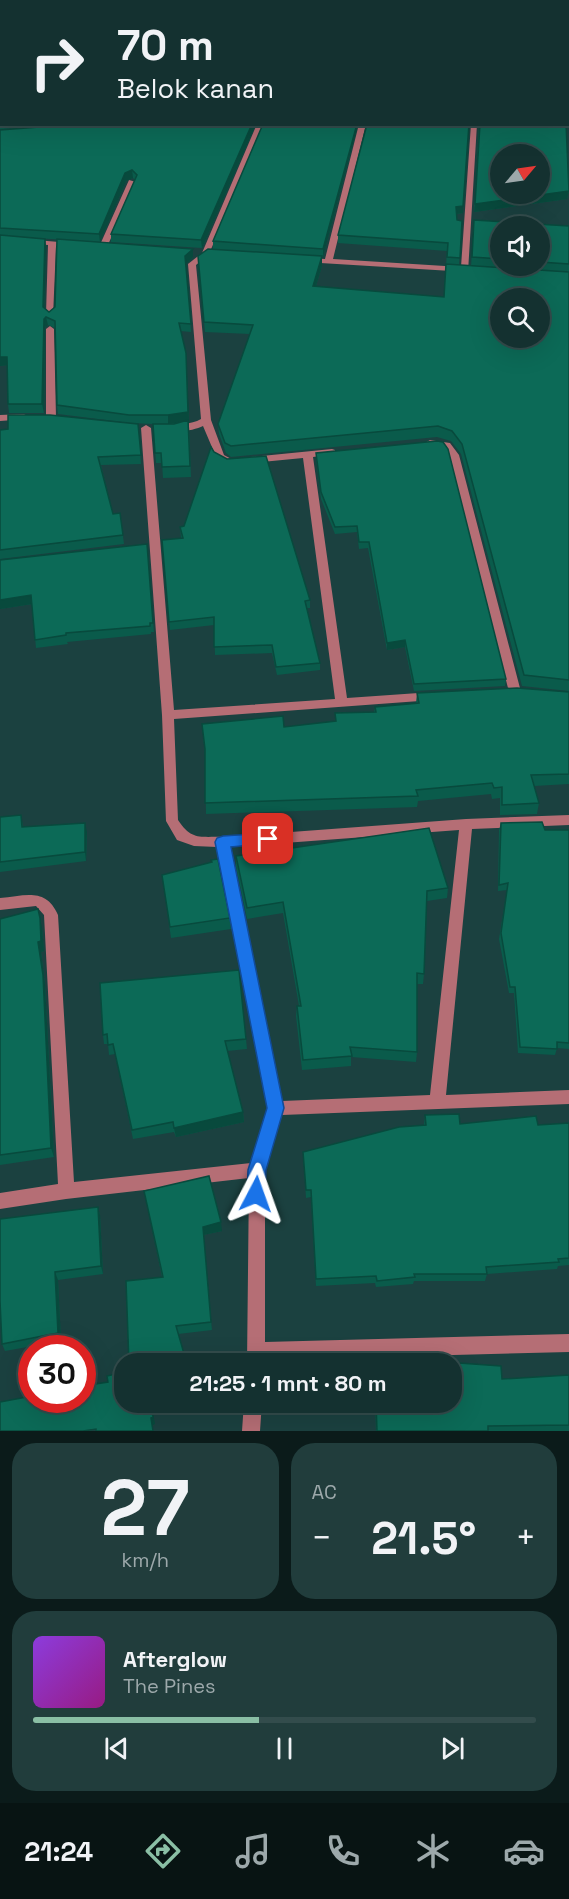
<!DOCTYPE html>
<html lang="id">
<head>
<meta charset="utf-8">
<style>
  body { margin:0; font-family:"Space Grotesk",sans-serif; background:#213d3c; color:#f1f3f6; height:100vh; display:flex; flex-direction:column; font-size:22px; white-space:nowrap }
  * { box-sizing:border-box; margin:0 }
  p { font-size:20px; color:#9da9ab }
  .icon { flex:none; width:33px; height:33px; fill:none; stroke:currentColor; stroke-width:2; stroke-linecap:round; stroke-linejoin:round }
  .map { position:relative; height:1431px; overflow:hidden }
  .panel { display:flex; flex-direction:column; gap:12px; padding:12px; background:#0b1b1a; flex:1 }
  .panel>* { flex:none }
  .banner { position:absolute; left:0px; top:0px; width:570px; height:126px; box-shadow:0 6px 24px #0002,0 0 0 2px #334c4c; background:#143130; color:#f1f3f6; overflow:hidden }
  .needle { width:39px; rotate:61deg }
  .controls { position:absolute; left:490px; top:144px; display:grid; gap:12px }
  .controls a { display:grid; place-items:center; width:60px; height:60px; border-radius:50%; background:#143130; box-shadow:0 6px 24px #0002,0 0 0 2px #334c4c; font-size:30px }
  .speed { position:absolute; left:18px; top:1335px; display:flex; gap:12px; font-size:30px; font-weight:700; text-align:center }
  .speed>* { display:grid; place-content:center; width:78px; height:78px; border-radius:50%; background:#143130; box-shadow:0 6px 24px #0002,0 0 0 2px #334c4c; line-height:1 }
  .speed .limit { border:9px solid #d22; background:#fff; color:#111 }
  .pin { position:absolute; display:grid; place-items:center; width:51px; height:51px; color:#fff; margin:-26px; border-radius:12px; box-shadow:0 3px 9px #0006 }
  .me { position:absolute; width:66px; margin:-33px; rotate:4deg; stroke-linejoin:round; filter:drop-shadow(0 0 4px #0008) }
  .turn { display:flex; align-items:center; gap:21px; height:126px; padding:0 18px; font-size:27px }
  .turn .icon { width:78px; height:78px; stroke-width:2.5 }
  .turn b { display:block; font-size:42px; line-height:51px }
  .big { font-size:45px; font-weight:700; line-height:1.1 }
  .panel .tile { flex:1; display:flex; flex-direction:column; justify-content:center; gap:9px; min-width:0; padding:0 21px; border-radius:24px; background:#213d3c }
  .panel .dial { align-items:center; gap:0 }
  .dial b { font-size:78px; line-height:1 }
  .song { display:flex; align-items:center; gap:18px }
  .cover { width:72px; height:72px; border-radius:9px; background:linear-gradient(135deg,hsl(270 70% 55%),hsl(310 70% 35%)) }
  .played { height:6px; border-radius:3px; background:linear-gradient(90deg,#8abfa5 45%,#334c4c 45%) }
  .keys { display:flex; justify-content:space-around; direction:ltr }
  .heat { display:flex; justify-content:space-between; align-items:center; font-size:33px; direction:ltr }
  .panel .tiles { flex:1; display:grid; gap:12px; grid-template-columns:1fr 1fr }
  .tile:last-child { grid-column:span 2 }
  .trip { position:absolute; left:114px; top:1353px; width:348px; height:60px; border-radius:24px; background:#143130; box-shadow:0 6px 24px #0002,0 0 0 2px #334c4c; font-weight:700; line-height:60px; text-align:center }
  .menu { display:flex; height:96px; justify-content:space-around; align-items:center; background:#081413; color:#9da9ab }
  .menu .icon { width:42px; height:42px }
  .menu .selected { color:#8abfa5 }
  .menu b { font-size:27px; color:#f1f3f6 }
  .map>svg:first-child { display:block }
</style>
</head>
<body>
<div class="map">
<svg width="569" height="1431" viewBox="0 0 569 1431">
  <rect width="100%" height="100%" fill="#1b4140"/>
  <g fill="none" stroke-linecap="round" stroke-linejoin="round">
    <path fill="#b56e75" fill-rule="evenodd" d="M2,26V39L0,40V27Z
      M257,124H264L209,254L196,265L211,420L224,455L235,461L230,464L217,459L203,426C195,430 176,434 168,429C177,423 191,425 201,419L188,264L202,253Z
      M359,124H366L333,259L461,267L471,124H477L468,272L304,262L303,260L307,258L325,259Z
      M129,180L136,182L107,247L100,249L99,247Z
      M0,237L71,243L75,245L71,247L56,246L53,317L46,315L48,245L0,241Z
      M50,326L54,329L56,418L51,421L46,418V329Z
      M24,414L29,417L27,419L0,421V415Z
      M146,425L151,428L174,710L335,699L303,458L251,463L246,460L251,457L332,449L335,450V454L313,457L347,698L433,692L439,696L433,700L174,719L178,820C192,841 200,836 223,837L466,819L569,815V825L472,829L446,1095L569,1090V1104L282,1115L265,1170V1342L569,1334V1352L265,1360V1364H247L249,1178L66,1199L0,1209V1193L58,1184L44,915L36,906L0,910V898C25,896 46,887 58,915L74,1182L251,1163L268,1108L217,847L194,846L177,840L166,821L162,715L141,428ZM459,830L430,1095L282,1101L230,847Z
      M430,440L450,443L459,455L521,692L519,695H511L509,692L449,455L444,448L427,445L425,443Z
      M244,1402H262L260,1431H242Z"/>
  </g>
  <path fill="#0a5b4b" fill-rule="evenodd" d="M568,20L569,128L566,126L569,191L567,199L474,212L479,124H568Z
    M0,70H2V124H256L202,248L111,242V234L135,180L133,178L126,181L100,242L2,236L45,239L46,247L44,308L49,312L193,257L186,264L191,332L181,331L186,353L191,477L163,478L162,463H156L153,424L130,423L58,414L57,405L55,328L48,325L45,327L44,413H9L8,404L7,365L0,366V130L73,125L0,129Z
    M263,124H358L323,257H322V266L316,286L444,297L447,251L338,243V235L367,124L463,213L457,214V220L462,221L459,265L471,266L474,220L569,226V691L522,686L461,454L451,441L437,437L231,457L226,453L219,434L218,424L250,334L205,332L198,256L213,249V241ZM501,226H540V266H501Z
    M138,424L141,464L101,465L113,514L120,513L124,544L0,559V430Z
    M214,452L310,600V608H307L320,663V670L277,675L272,653L215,655L214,625L170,630L162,540L181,538L180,527L184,526Z
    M316,453L506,679L505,686L414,691L405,647L387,650L368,548L359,549L357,532L335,534L321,499L316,459Z
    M147,544L154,632H151V634L67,642L68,644L36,648L32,604L0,609V560Z
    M569,692V784L534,786L539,803L537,814L500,815V798L492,799L491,794L418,801L417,807L206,814L205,755L202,724L284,727L335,721V713L374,712L375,707L416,703L417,693Z
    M21,815L23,827L87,832L86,861L0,872V817Z
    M501,823L545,830H569V1049L557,1048L555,1055L518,1053L514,993H509L499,939L507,890L498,891L499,830Z
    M236,856L448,888L447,898L427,901L424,974L423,984H417V1052L416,1062L351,1057V1066L302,1070L296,1016L297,1006H299L283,913L247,919L236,867Z
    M162,875L230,918L231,929L171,938Z
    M0,919L42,928L44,951L41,952L45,985L54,1157L0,1165Z
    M100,983L246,1039L247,1049L227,1051L243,1112L244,1122L176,1137L174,1132L133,1139L115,1054L109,1055L108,1044H104L103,1035Z
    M425,1115L460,1124L538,1125L569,1123V1265L558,1266L557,1269L487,1274L485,1281H414L413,1284L376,1287L375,1283L316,1286L311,1197L306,1198L303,1152L424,1125Z
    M146,1200L222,1231L203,1235L212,1330L178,1334L162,1277Z
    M98,1207L100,1215L103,1274L58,1280L61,1341L5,1351L2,1344Z
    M459,1363L502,1379L569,1375V1431H376L375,1402H452L457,1379V1371Z"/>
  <path fill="#084a3d" d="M252,124H256L202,248L201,240Z
    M357,124H358L323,257V249Z
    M132,170L133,178L126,181L100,242L99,234L125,173Z
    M569,191L567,199L474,212L475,204Z
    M463,206V213L456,214V207Z
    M45,239L46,247L44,315L43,307Z
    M193,249V257L186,264L185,256Z
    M322,256V266L313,296V286Z
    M46,317L48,325L45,327L44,413L42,404L44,319Z
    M186,353L189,421L191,477L189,421L168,424V415Z
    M0,357H7L9,365L0,366Z
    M31,595L32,604L0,609V600Z
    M405,640V647L387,650V643Z
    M85,823L87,832L86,861L85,852Z
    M40,918L42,928L44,951L41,952L45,985L54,1157L51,1148L38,942Z
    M243,1112L244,1122L176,1137L174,1128Z
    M98,1207L100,1215L103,1274L101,1266Z
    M221,1222L222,1231L203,1235L212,1330L203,1227Z
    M55,1272L58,1280L61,1341L58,1333Z
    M160,1402H181L153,1413L155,1424L153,1425V1431L151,1406Z"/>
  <path fill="#0c6a57" stroke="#084a3d" stroke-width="1.5" fill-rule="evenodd" d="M0,0H569V13L568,2H2V17L0,18Z
    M568,20H569V109H568Z
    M2,33V63H0V34Z
    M0,70H2V121H0Z
    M79,124H252L201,240L111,234L137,175L132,170L125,173L99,234L0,228V130Z
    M263,124H357L323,249L213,241Z
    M367,124H469L463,206L456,207L457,220L462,221L460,258L447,257L448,243L338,235Z
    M480,124H566L569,191L475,204ZM501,154H540V194H501Z
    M474,220L569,226V264L540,262V226H501V259L472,257Z
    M0,235L45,239L43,307L49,312L55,307L57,239L193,249L185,256L191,324L179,323L186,353L188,412L168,415H129L57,405L55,321L46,317L44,319L42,404H8L7,357H0Z
    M208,249L322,256L313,286L444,297L446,264L569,272V680L524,675L462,444L452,431L438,426L231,446L225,443L218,424L253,325L204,322L198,256ZM501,298H540V338H501Z
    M8,415H50L138,424L141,455L98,457L113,514L120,513L123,535L0,550V430L8,429Z
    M188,420L190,466L162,467L161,453H155L153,424H174Z
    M437,441L443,442L448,449L506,679L414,684L405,640L387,643L369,542H359L357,526L335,527L321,492L316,453Z
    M211,447L214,452L227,459L266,456L310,600L305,601L320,663L276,667L272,645L214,647V617L169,622L162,540L183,538L180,527L184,526Z
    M147,544L153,623H150V626L66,633V635L35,640L31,595L0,600V560Z
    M517,688L569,692V774L531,775L539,803L502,805V787L494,788L492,783L416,790L418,796L205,803V749L202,724L283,716L284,727L336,721L335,713L376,712L375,707L419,703L417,693Z
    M21,815L22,827L85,823V852L0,862V817Z
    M542,822L545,830H569V1043L557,1042V1049L520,1047L515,987H510L501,933L508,883L499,885L501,823Z
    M429,828L448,888L427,891L424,974L417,973V1052L350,1047L352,1056L303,1060L297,1006H301L283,902L247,908L236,856Z
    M218,859L230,918L170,927L162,875L212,862L211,860Z
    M38,909L40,918L41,941L38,942L43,975L51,1148L0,1155V919Z
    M239,970L246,1039L225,1041L243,1112L174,1128L173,1122L132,1130L113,1044L108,1045L107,1034L103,1035L100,983Z
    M459,1114L460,1124L536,1116L538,1125L569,1123V1258L558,1259L559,1262L486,1267L487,1274H414L415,1277L377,1281L376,1276L316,1279L311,1190H306L303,1152L399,1127L426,1125L425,1115Z
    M209,1176L221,1222L203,1227L211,1322L176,1326L187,1364H129L126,1281L163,1277L144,1191Z
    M98,1207L101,1266L55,1272L58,1333L2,1344L0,1301V1219Z
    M459,1363L501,1366L502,1379L569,1375V1425L488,1426V1431H377L376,1402H452V1379H459Z
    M124,1372V1402H160L151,1406L153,1417L151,1418L153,1431H96V1429L83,1431H0V1402L32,1396V1400H82V1386L108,1382L107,1376Z"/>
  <path fill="#1a73e8" stroke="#114b97" stroke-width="1.5" d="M268,833L274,835L276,839L274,843L231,847L284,1108L266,1170L265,1194L263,1200L256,1203L250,1200L247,1194L248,1170L267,1108L215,842L217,838L223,836Z"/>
</svg>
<div class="controls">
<a><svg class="needle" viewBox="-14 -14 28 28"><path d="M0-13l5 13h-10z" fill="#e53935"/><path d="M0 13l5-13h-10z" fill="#9da9ab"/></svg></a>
<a><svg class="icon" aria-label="sound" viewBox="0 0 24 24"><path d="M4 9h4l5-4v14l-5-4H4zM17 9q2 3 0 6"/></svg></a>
<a><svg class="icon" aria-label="search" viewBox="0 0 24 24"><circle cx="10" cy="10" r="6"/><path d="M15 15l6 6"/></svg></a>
</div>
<div class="speed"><div class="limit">30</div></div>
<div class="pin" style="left:268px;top:839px;background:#d93025"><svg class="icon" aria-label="arrive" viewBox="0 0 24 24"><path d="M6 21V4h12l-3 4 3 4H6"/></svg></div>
<svg class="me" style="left:256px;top:1194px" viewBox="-20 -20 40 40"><path d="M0-17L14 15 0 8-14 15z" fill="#1a73e8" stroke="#fff" stroke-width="4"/></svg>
<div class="trip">21:25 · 1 mnt · 80 m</div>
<div class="banner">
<div class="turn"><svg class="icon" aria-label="right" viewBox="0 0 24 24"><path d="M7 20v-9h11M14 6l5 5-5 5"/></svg><div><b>70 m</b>Belok kanan</div></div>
</div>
</div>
<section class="panel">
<div class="tiles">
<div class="tile dial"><b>27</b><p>km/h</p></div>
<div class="tile"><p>AC</p>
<div class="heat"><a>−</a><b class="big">21.5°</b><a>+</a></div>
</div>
<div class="tile">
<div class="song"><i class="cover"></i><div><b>Afterglow</b><p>The Pines</p></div></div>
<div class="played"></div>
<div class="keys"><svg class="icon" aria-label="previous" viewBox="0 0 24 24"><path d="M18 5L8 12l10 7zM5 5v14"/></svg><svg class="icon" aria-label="pause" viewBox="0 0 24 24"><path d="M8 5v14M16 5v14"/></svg><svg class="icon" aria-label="next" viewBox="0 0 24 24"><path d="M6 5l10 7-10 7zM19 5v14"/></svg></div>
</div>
</div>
</section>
<nav class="menu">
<b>21:24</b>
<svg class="icon selected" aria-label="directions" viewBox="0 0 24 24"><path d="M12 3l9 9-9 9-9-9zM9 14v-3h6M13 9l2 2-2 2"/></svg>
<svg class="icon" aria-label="music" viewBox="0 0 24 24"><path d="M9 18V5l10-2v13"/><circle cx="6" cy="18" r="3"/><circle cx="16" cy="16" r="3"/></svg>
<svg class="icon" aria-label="phone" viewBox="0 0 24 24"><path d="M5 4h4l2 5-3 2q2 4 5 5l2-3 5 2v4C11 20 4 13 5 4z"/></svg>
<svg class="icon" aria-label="climate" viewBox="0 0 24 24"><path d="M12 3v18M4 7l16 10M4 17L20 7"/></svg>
<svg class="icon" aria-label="car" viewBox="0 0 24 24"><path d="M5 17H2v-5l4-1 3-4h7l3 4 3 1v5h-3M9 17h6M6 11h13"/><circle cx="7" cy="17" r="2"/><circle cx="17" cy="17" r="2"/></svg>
</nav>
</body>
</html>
